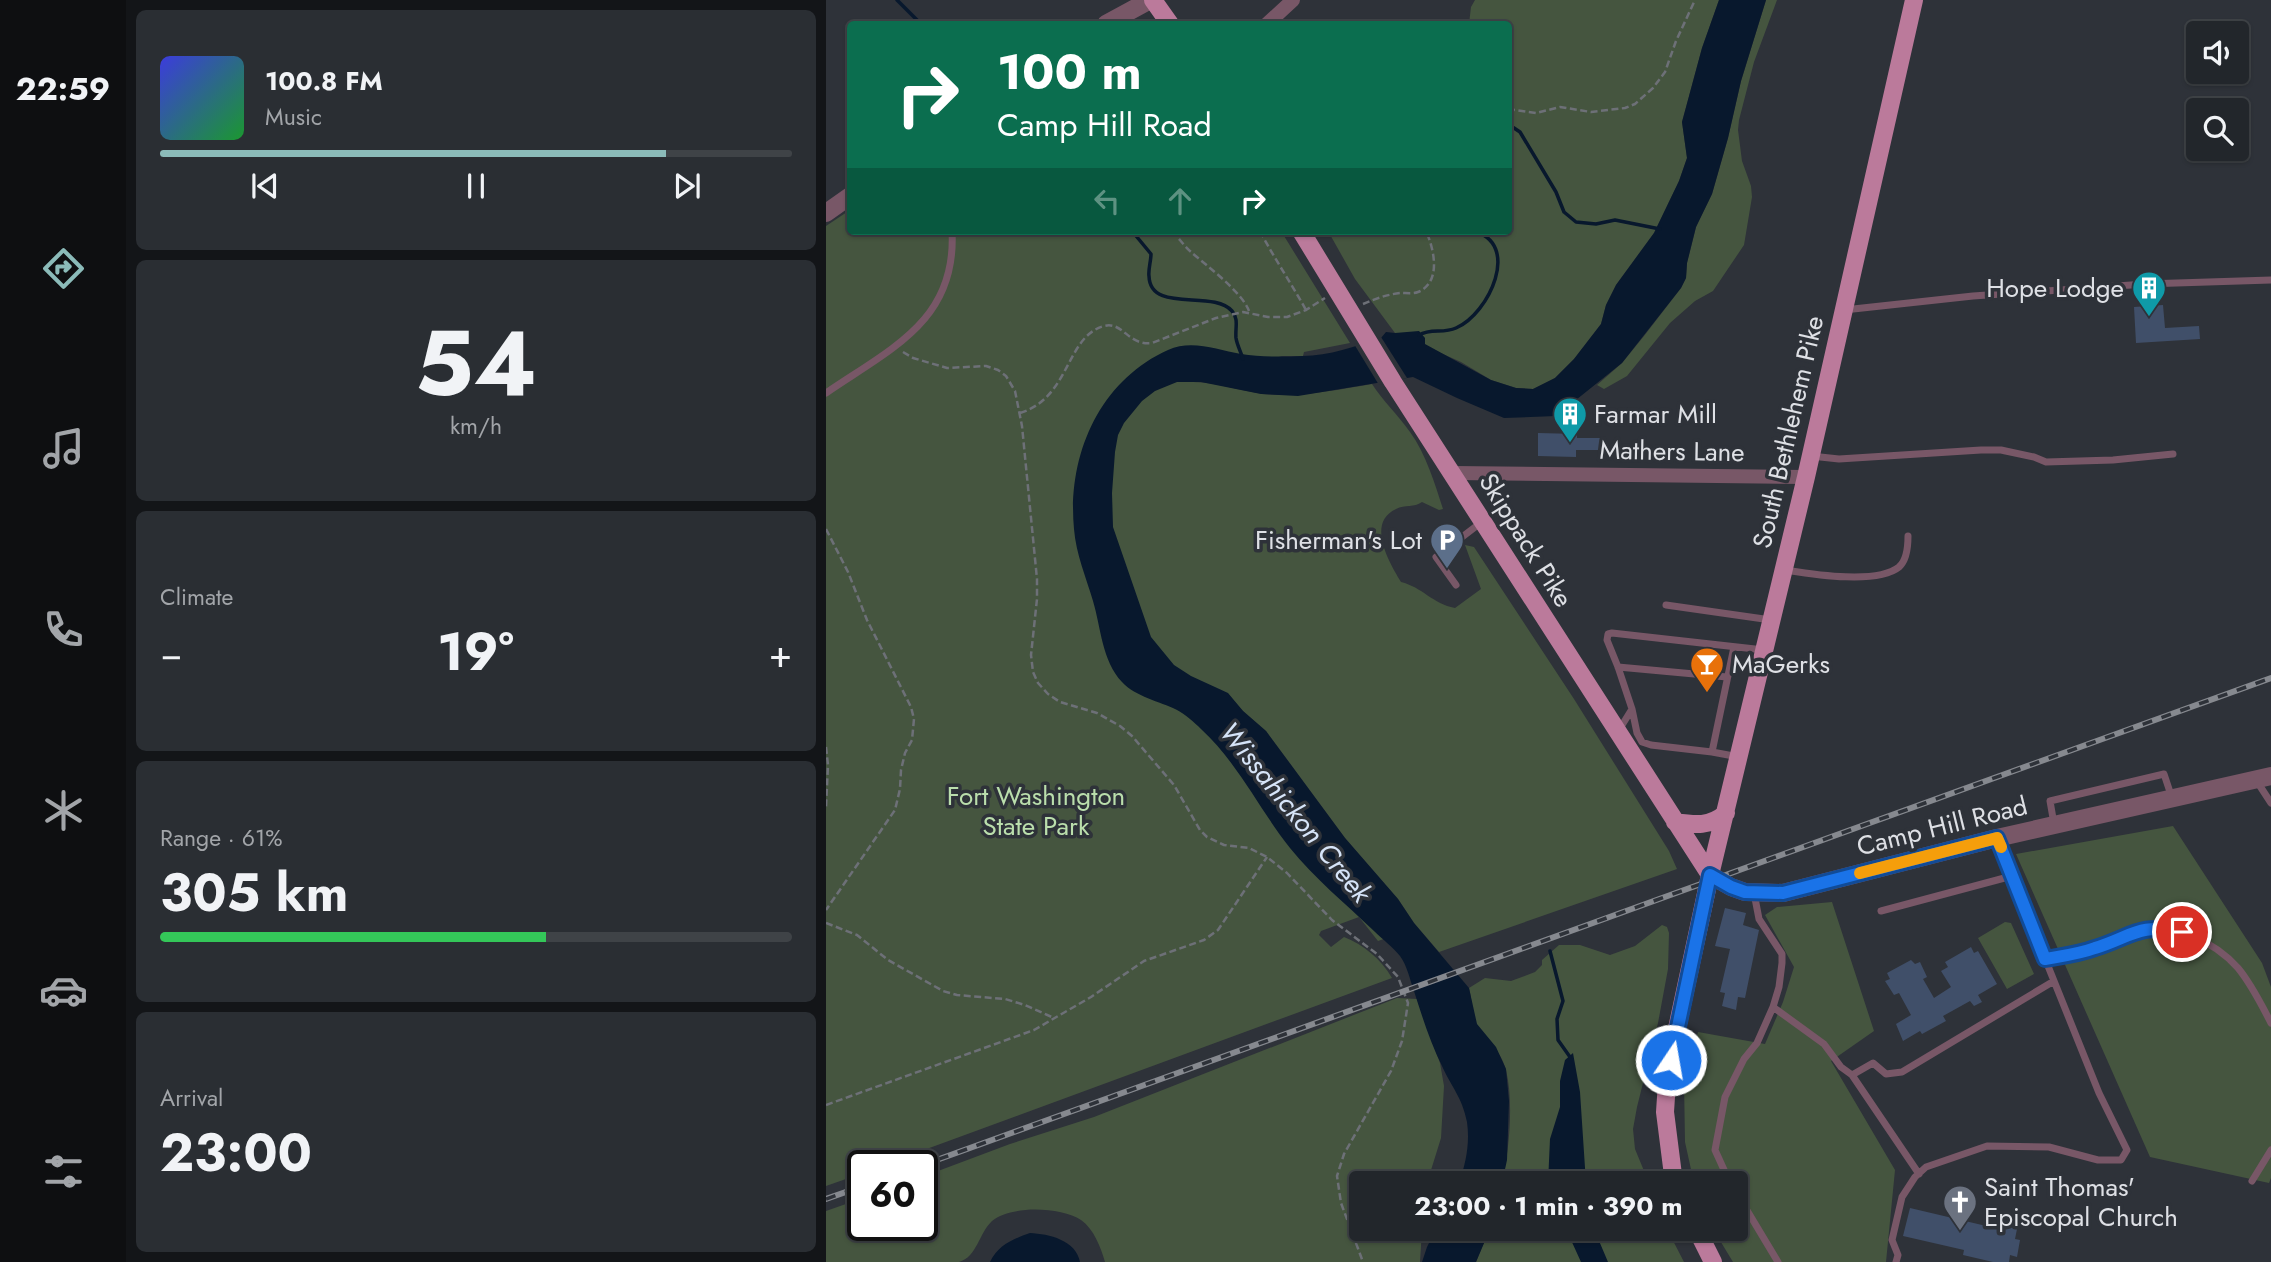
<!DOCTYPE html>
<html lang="en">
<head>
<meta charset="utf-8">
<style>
  body { margin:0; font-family:Jost,sans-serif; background:#2a2e33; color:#f1f3f6; height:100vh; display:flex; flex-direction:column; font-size:26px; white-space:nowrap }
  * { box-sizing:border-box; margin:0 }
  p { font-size:23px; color:#a2a5a9 }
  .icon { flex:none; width:38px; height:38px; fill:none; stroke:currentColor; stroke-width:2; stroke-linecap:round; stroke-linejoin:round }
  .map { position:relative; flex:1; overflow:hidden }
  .panel { display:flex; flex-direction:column; gap:10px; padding:10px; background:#131518; width:700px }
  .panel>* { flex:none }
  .hud { position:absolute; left:21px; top:21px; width:665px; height:214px; border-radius:7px; box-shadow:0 2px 5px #0004,0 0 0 2px #3f4347; background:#0b6e4f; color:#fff; overflow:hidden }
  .fabs { position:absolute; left:1360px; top:21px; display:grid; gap:14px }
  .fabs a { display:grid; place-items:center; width:63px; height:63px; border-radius:7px; background:#22262b; box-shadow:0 2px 5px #0004,0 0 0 2px #3f4347; font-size:35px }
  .speed { position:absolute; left:21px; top:1150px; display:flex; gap:14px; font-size:35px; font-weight:700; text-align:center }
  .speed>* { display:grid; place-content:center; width:91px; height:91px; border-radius:50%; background:#22262b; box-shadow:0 2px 5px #0004,0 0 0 2px #3f4347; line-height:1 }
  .speed .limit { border:4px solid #111; border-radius:10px; background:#fff; color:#111 }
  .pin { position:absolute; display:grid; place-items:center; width:60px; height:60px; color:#fff; margin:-30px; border:4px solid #fff; border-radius:50%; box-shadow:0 2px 7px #0007 }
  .me { position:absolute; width:77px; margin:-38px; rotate:12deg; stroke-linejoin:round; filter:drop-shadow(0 0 5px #0008) }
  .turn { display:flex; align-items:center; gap:24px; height:147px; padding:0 35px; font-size:32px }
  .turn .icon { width:91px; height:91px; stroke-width:2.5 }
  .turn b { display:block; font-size:49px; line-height:60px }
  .lanes { display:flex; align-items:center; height:66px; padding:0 35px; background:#0003; justify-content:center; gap:35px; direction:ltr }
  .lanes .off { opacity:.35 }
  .big { font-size:52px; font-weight:700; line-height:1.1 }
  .panel .card { flex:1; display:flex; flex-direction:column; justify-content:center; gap:10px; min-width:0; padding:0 24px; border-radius:10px; background:#2a2e33 }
  .panel .dial { align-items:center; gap:0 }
  .dial b { font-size:91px; line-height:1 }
  .song { display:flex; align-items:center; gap:21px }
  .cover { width:84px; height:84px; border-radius:10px; background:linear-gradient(135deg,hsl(240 70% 55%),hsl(130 70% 35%)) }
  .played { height:7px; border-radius:4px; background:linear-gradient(90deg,#8bbbb9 80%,#3f4347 80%) }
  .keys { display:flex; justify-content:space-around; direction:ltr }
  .heat { display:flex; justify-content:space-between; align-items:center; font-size:38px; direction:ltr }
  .charge { height:10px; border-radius:5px; background:linear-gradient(90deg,#34c759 61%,#3f4347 0) }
  .trip { position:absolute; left:523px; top:1171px; width:399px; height:70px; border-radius:7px; background:#22262b; box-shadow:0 2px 5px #0004,0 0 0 2px #3f4347; font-weight:700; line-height:70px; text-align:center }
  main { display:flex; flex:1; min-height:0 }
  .tabs { display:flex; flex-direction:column; width:126px; justify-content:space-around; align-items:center; background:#0e0f11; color:#a2a5a9 }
  .tabs .icon { width:49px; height:49px }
  .tabs .current { color:#8bbbb9 }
  .tabs b { font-size:32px; color:#f1f3f6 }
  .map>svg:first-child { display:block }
</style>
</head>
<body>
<main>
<nav class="tabs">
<b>22:59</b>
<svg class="icon current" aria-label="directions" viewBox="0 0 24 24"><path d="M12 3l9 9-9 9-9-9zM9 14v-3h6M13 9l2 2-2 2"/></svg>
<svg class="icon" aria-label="music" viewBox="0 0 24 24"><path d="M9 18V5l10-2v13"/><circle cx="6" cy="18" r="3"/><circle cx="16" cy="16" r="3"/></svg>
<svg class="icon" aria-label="phone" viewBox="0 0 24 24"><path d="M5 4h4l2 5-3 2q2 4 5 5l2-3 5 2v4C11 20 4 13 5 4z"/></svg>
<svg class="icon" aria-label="climate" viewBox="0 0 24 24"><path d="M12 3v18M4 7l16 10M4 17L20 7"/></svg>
<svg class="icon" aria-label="car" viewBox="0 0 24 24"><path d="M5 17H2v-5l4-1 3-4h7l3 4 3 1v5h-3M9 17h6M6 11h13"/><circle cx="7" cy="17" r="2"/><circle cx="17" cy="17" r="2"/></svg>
<svg class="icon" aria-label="filters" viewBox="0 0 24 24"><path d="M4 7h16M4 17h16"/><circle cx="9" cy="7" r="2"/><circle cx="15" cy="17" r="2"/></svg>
</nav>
<section class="panel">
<div class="card">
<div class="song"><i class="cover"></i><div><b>100.8 FM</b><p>Music</p></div></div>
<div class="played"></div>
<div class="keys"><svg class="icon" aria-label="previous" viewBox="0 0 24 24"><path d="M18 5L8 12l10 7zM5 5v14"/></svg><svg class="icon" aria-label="pause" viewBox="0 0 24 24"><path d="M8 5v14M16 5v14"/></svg><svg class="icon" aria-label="next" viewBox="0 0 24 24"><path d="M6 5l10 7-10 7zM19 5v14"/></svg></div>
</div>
<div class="card dial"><b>54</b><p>km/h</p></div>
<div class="card"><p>Climate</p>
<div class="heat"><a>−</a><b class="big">19°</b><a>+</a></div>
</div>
<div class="card"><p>Range · 61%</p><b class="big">305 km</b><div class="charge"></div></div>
<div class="card"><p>Arrival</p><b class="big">23:00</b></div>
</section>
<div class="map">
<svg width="1445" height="1262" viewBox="0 0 1445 1262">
  <rect width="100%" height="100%" fill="#2e3239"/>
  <path fill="#45553f" d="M649,0H893L876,48L856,122L861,158L853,181L828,233L790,285L780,305L775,324L748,359L729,378L707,389L690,388L665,380L635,362L569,333L529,279L502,231H682V24H643L645,7Z
    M940,0H951L928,62L913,120L912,130L916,161L925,186L926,197L918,245L887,291L869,301L844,323L801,376L778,389L771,385L796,363L818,336L855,288L860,278L861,263L870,227L886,194L902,138L915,81Z
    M24,210V231H455L524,343L478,352L477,356H456L367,382C391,382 414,391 437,394C474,398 509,390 546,384C557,401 572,415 584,432C600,454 609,484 617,509L613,510L596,502C588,508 579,504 570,509C540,523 563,562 575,582C596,587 607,604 629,608L655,589L639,545L648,547L748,699L843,851L851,869L613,952L588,923L572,899L519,838L440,731L417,711L401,693L583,930L552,941L533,917L495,931L493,935L505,947L518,937C538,945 555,959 566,978L57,1165L37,1166V1173L0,1186V226Z
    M1347,826L1436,963L1445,987V1178L1443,1183L1324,1157L1190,854Z
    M1006,902L1048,1031L1005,1061L1069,1170L1060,1262H907L887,1229L910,1228V1183H868L859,1142L858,1081L872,1032L939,1044L957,1002L968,967L939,915L951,907Z
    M1179,922L1185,923L1208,974L1181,989L1152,938Z
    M836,925L841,927L843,933L842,969L832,1023L811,1107L807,1129L809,1149L823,1183H676C683,1151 688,1103 680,1070C675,1050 660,1041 651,1025C646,1015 646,999 643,988L659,978L685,981L709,972L716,965V960L733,945H754L784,955L809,946Z
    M571,998L591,999L614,1063L618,1086L615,1138L601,1183H536V1228L596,1229L594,1262H279C275,1248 268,1229 255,1220C235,1207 185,1205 166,1221C153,1233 151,1257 133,1262H0V1211L37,1198V1225H96V1177L184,1144L268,1117Z
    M664,1228L841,1229L858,1262H650Z"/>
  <path fill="#08182d" d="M893,0H940L915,81L902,138L886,194L870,227L861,263L860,278L855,288L796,363L730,416L678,418L631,398L587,377L472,396L435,394L375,382H351L329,391L316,401L298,423L292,435L289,452L286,493L287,527L325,637L348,665L365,676L402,693L417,711L440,731L519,838L572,899L588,923L643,988L651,1024L670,1047L680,1069L683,1101L681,1160L676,1183H633C640,1163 644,1143 641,1122C636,1097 626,1088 616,1066C604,1042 596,1016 588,991C584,980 581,965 574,956C567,947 556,939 548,931C520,904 488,878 464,848C433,809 412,763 375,729C368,722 359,714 351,710C333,701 310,697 296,682C276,661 275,628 267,601C260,577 250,554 248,529C241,456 273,381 342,350C366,339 391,350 415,354C434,357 457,357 476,356C504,356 529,346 555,338L560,332L569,333L593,331L599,338V344L665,380L690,388L707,389L729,378L748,359L775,324L780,305L790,285L828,233L853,181L861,158L856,122L876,48Z
    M747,1053L754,1092L760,1183H722L724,1139L734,1107V1081L739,1060Z
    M610,1229V1228L664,1229L650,1262H596L601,1247Z
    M740,1229H768L782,1262H755Z
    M204,1233C223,1234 250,1240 254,1262H164C172,1245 187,1239 204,1233Z"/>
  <path fill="#2e3239" d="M555,337L581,378L553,385L528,344Z"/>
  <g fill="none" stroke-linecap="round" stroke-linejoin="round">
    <path stroke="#08182d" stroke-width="3.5" d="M71,0L95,24
      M682,124L694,132L730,192L738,212L750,222L770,224L789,220L834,229
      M306,231L325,254C325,261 322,270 323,276C324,314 387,289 406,311C413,319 409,328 410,338C411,345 415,352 417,359
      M593,335C605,328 617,334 630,328C663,314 696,243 647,231
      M724,951L737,1001L731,1019L732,1040L744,1057"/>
  </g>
  <path fill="#404f69" d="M1337,305L1339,328L1373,326L1374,339L1310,343L1308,307Z
    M712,433L751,434V438H777V450H750V457L712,456Z
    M899,908L920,913L917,925L933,930L919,998L912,997L910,1010L896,1006L899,993L894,992L904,949L889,946Z
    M1145,947L1148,953L1152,951L1171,984L1152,995L1156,1002L1148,1006L1144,1001L1117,1016L1120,1021L1096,1034L1094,1031L1077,1041L1070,1024L1085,1015L1073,993L1068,995L1059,981L1064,979L1061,973L1085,960L1089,964L1094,962L1101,977L1097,979L1108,998L1125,987L1115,971L1122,967L1119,962Z
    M1084,1208L1173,1229L1175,1220L1192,1224L1189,1239L1194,1240L1191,1257L1184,1255L1183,1262H1167L1137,1255L1138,1250L1077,1236Z"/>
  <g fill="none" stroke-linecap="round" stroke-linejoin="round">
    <path stroke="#6d7077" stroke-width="2.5" stroke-dasharray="7 3.5" stroke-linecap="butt" d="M682,109L710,113L734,107L765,112L799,108L809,104L827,88L839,72L850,41L869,0
      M346,231C353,238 358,246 365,252C381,266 416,292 423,311
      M434,231C448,258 465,283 480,310
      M537,304C549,299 562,294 575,293C580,293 587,294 592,292C616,282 608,249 600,231
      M77,352L87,358L121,368L160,366L172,370L180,376L189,391L196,426L211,579V599L205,655L207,672L212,683L222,694L234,702L271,713L294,726L306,736L348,785L374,830L381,837L398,845L423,848L441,857L461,873L506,920L551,954L572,977L582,1003L576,1041L565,1071L518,1154L511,1176L515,1203L537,1262
      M194,413C245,397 239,337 278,326C297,321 302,346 326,343L390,318L417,312L442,317H461L480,310L499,298
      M0,529L22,572L41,620L85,707L88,719L86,740L79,753L75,770L74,789L69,810L0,910
      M0,747L2,765L0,807
      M0,923L31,935L62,960L117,991L131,995L179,999L199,1005L228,1018
      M0,1105L208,1030L265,997L318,961L378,940L392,930L441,857"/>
    <path stroke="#785767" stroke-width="7" d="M1018,310L1147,296L1319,284L1445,280
      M0,393C64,349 131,321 126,231
      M985,456L1013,459L1155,450H1175L1208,457L1220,462L1287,460L1347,454
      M959,570C985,574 1051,585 1073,567C1081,560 1082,545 1082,536
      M630,585L610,557L657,521
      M840,605L945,620
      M792,667L901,677
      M806,709L811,733L816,742L825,745L886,752L908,647
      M793,730L806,709L792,667L781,640L782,634L786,633L938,650
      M886,752L913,757
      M1430,780L1445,803
      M1228,824L1224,801L1338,774L1346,798
      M1055,911L1186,876
      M1219,959C1236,956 1255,954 1272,947C1285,942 1298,934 1311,930C1346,921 1389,942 1412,968C1426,985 1435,1004 1445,1023
      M947,1007L998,1044L1015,1067L1026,1075L1047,1063L1060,1074L1076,1072L1228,981
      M1026,1075L1093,1174
      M1426,1181L1445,1150
      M904,1183L889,1150L899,1097L918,1059L931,1043L947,1007L953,987L956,963V954L933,919L928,893
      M910,1192L952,1262
      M1070,1262L1072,1255L1066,1240L1076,1197L1089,1177L1100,1167L1161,1146L1223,1147L1272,1160H1295L1301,1150L1273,1093L1171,839"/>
    <path stroke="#785767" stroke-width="14" d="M441,24L467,0
      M627,473L980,477"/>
    <path stroke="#785767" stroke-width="18" d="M280,24L324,0
      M0,213L24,196
      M884,875L905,887L919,892L957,893L1171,838L1445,776"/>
    <path stroke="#bb7a9b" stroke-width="18" d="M327,0L344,24
      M475,231L567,382L884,875
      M849,822C869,825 884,827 900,813
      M848,1183L839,1112L841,1082L847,1047L884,875L980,477L1088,0
      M870,1228L887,1262"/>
    <g stroke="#86898f" stroke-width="6">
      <path id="rail" d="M94,1166L1445,678
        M0,1199L37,1186"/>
    </g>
    <use href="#rail" stroke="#2e3239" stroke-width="3.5" stroke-dasharray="10" stroke-linecap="butt"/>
  </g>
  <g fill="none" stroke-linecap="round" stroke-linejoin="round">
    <g stroke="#114b97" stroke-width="18">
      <path id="route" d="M845,1060L884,875L905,887L919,892L957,893L1171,838L1219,959C1236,956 1253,954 1269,948C1307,936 1312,923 1356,932"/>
    </g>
    <use href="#route" stroke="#1a73e8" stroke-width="12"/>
    <path stroke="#f59e0b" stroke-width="12" d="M1034,873L1171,838L1175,847"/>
  </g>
  <defs>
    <g id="building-pin" transform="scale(1.75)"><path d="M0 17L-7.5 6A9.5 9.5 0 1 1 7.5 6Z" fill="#0f9aa8" stroke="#2e3239"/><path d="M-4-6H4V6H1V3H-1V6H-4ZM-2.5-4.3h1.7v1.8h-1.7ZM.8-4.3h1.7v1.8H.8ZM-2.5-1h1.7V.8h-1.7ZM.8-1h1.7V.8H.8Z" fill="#fff"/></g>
    <g id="parking-pin" transform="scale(1.75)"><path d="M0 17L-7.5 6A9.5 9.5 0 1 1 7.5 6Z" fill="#5c6f8a" stroke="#2e3239"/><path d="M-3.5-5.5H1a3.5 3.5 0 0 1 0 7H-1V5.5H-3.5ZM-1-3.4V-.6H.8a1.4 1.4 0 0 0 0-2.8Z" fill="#fff"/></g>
    <g id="bar-pin" transform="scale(1.75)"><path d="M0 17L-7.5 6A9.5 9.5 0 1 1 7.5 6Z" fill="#e8710a" stroke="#2e3239"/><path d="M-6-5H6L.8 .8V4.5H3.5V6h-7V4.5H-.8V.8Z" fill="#fff"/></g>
    <g id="church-pin" transform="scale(1.75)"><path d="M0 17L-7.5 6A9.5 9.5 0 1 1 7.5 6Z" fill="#6b7280" stroke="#2e3239"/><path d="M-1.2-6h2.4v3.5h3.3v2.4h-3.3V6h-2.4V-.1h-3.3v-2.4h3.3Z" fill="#fff"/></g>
  </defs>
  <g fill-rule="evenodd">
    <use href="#building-pin" x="1323" y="288"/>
    <use href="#building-pin" x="744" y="414"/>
    <use href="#parking-pin" x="621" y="540"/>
    <use href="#bar-pin" x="881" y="664"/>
    <use href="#church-pin" x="1134" y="1202"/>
  </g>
  <g text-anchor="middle" stroke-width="7" stroke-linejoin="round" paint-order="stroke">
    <g font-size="26" fill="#dee0e5" stroke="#2e3239" text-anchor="start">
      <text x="1298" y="297" text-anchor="end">Hope Lodge</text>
      <text x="768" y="423">Farmar Mill</text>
      <text x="596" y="549" text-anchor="end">Fisherman's Lot</text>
      <text x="906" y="673">MaGerks</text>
      <text x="1158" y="1196">Saint Thomas'<tspan x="1158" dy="30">Episcopal Church</tspan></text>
    </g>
    <g font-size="26" fill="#dee0e5" stroke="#2e3239">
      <text transform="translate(962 432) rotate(-77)" y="9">South Bethlehem Pike</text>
      <text transform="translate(846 451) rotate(1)" y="9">Mathers Lane</text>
      <text transform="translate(700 540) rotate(58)" y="9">Skippack Pike</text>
      <text transform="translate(1116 826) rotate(-14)" y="9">Camp Hill Road</text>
    </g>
    <g font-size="26" fill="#badeac" stroke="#2e3239">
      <text x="210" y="805">Fort Washington<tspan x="210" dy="30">State Park</tspan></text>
    </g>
    <g font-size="28" font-style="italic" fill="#d6e4f8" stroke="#2e3239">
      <text transform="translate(470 812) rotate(51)" y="10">Wissahickon Creek</text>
    </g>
  </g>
</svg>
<div class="fabs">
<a><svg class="icon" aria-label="sound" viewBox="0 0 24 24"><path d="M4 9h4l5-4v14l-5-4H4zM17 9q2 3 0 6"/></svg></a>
<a><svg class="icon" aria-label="search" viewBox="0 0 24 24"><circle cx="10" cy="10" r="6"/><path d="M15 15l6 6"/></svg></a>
</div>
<div class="speed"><div class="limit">60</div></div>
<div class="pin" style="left:1356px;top:932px;background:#d93025"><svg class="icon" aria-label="arrive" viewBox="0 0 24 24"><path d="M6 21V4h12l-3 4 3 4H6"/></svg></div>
<svg class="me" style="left:845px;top:1060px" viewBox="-20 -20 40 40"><circle r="17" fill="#1a73e8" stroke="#fff" stroke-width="3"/><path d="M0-11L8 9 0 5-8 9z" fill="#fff"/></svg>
<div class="trip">23:00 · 1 min · 390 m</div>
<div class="hud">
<div class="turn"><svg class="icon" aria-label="right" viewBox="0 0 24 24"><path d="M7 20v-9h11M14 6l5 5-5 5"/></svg><div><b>100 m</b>Camp Hill Road</div></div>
<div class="lanes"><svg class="icon off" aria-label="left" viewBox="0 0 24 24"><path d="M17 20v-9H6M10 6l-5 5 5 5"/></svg><svg class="icon off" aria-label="ahead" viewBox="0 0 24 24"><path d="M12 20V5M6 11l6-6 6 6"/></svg><svg class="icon" aria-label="right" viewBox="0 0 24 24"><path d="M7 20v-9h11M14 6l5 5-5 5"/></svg></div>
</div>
</div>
</main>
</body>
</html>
